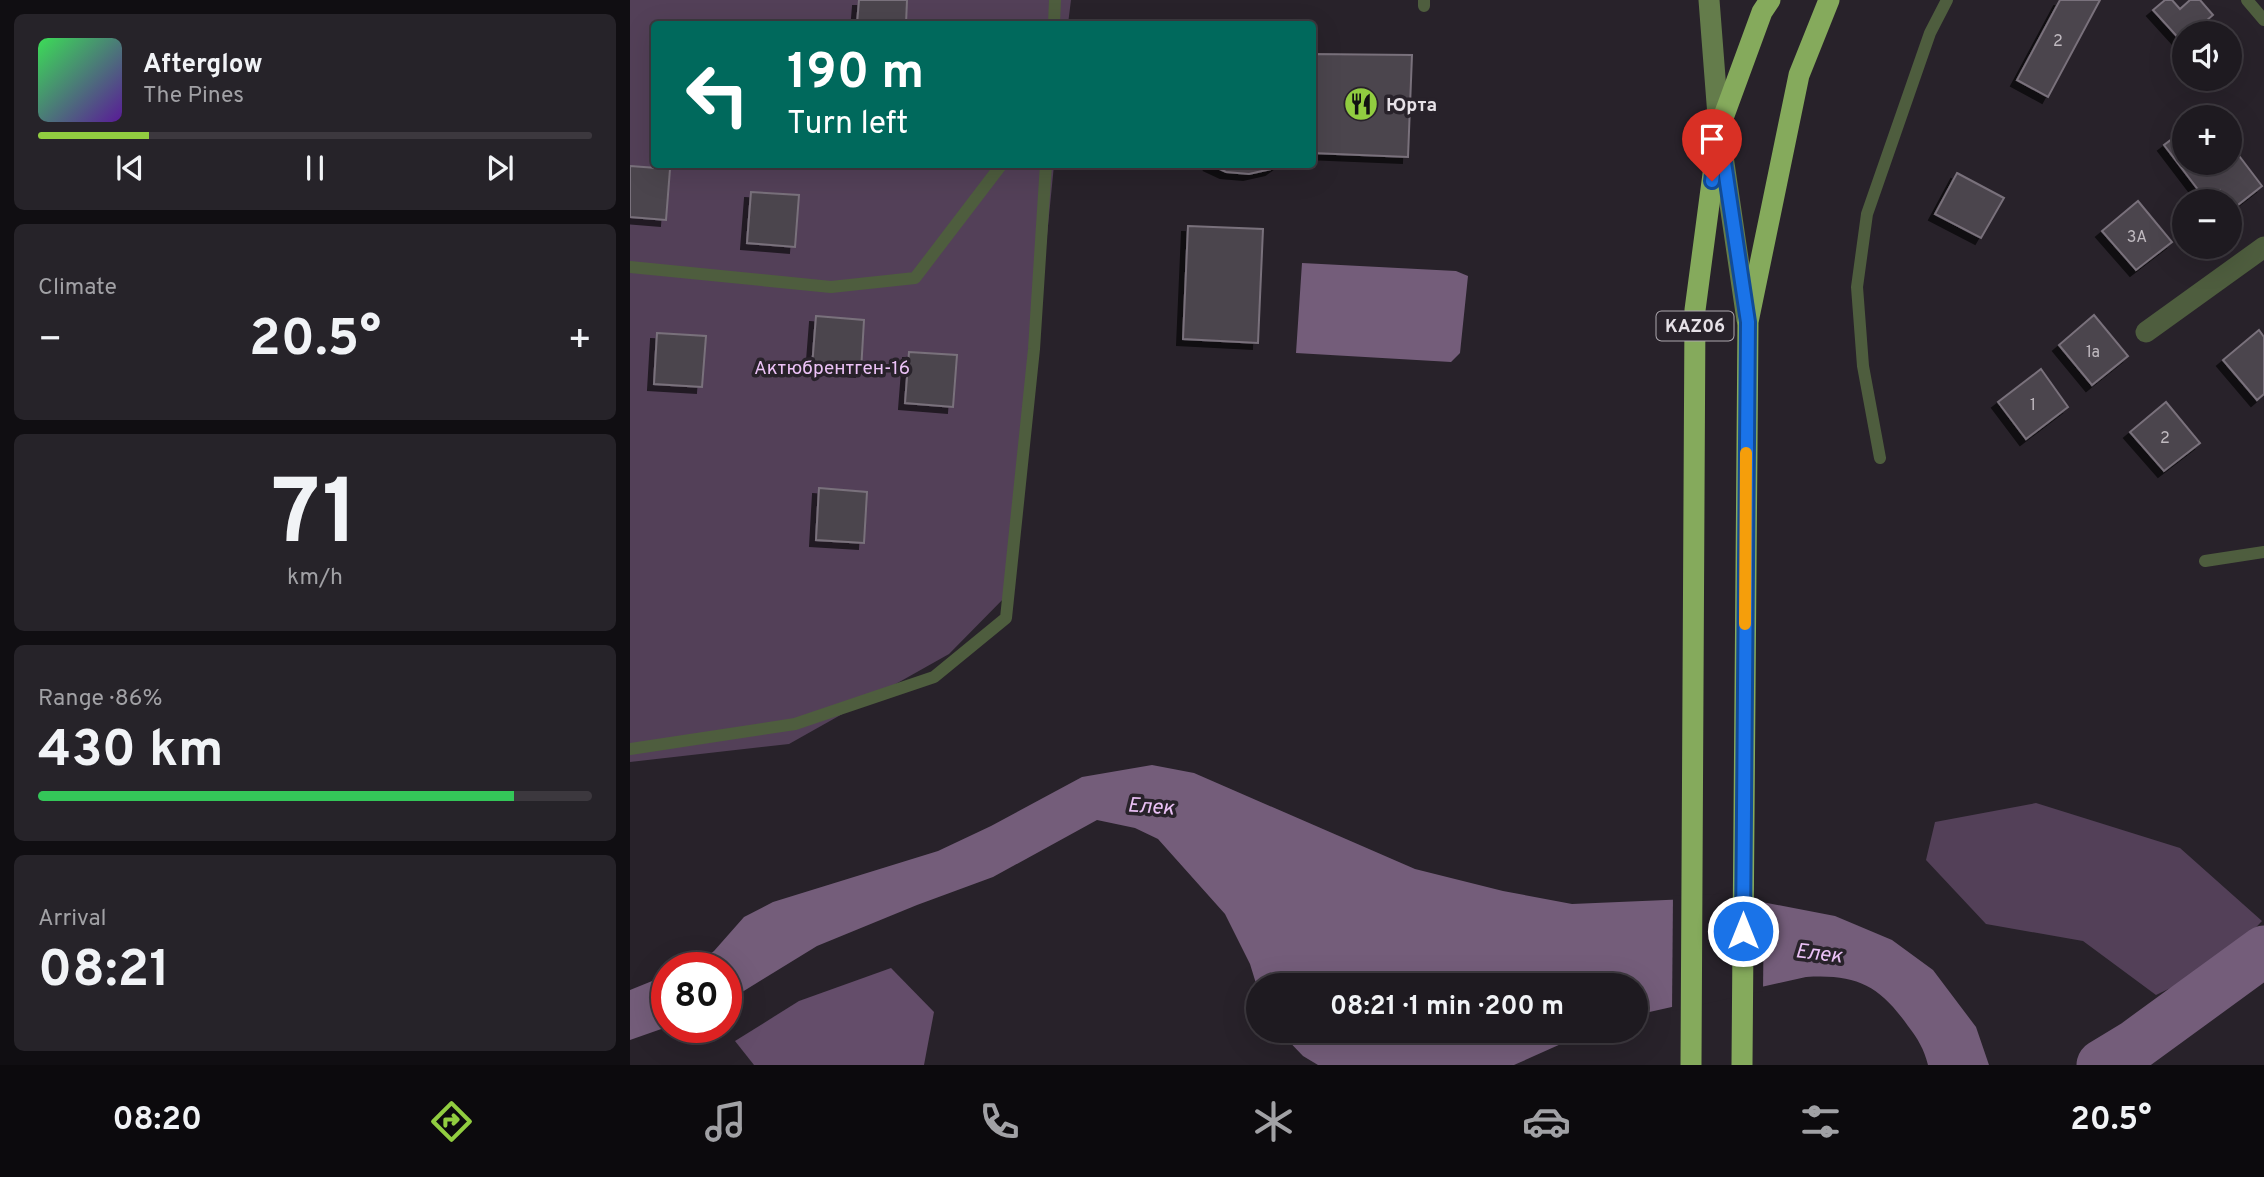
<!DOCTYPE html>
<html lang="en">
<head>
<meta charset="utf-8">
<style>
  body { margin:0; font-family:Overpass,sans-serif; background:#262329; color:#f1f3f6; height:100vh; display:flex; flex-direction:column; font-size:26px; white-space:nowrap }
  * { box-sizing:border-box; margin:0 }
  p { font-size:23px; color:#a1a1a5 }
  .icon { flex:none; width:38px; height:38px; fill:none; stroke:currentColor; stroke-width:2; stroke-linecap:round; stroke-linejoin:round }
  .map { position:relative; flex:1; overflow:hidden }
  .panel { display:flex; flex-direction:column; gap:14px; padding:14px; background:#100e12; width:630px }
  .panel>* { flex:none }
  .hud { position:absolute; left:21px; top:21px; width:665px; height:147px; border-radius:7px; box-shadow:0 7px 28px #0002,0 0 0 2px #3c383e; background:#00695c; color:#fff; overflow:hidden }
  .fabs { position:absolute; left:1542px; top:21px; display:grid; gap:14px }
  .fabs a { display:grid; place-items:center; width:70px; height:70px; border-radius:50%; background:#1e1a20; box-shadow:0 7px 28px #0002,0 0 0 2px #3c383e; font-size:35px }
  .speed { position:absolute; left:21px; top:952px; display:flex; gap:14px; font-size:35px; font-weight:700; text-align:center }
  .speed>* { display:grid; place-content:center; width:91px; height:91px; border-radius:50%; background:#1e1a20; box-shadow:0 7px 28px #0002,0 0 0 2px #3c383e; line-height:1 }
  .speed .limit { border:10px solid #d22; background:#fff; color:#111 }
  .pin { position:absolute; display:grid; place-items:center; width:60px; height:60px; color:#fff; margin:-72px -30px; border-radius:50% 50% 50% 0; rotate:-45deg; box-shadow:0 0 7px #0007 }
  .pin .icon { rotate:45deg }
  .me { position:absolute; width:77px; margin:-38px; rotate:0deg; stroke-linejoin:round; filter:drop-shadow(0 0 5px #0008) }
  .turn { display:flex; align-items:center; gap:24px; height:147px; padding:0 21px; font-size:32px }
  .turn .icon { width:91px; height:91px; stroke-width:2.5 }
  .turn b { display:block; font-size:49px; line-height:60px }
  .big { font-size:52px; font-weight:700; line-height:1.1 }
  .panel .tile { flex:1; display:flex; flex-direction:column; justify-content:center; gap:10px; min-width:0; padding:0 24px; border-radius:10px; background:#262329 }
  .panel .dial { align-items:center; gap:0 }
  .dial b { font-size:91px; line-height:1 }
  .song { display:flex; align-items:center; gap:21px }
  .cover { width:84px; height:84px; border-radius:10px; background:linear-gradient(135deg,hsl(130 70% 55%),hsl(270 70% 35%)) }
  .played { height:7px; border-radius:4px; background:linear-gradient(90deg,#91cd40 20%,#3c383e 20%) }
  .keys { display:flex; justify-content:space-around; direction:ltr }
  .heat { display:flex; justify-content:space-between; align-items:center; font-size:38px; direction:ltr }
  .charge { height:10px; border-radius:5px; background:linear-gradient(90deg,#34c759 86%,#3c383e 0) }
  .trip { position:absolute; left:616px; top:973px; width:402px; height:70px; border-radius:35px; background:#1e1a20; box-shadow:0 7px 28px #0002,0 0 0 2px #3c383e; font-weight:700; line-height:70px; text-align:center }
  .tabs { display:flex; height:112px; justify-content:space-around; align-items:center; background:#0c0a0d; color:#a1a1a5 }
  .tabs .icon { width:49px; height:49px }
  .tabs .active { color:#91cd40 }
  .tabs b { font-size:32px; color:#f1f3f6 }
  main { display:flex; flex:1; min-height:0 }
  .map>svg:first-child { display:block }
</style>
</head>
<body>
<main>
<section class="panel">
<div class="tile">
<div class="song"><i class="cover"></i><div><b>Afterglow</b><p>The Pines</p></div></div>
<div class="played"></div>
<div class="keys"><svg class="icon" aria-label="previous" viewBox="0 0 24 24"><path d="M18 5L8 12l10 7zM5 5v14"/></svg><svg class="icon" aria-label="pause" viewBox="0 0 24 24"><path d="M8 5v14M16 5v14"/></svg><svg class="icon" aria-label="next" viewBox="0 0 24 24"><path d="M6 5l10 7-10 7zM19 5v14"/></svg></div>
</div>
<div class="tile"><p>Climate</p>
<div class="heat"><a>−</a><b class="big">20.5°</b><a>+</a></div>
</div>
<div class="tile dial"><b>71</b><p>km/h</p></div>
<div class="tile"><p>Range · 86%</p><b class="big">430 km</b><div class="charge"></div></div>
<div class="tile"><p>Arrival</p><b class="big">08:21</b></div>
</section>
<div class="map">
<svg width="1634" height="1065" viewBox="0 0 1634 1065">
  <defs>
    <filter id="shadow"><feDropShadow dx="-6" dy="6" stdDeviation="0" flood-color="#0009"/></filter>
  </defs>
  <rect width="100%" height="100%" fill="#28222a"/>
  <path fill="#534058" d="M0,0H441L438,24H24V164L424,165L382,590L319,654L159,744L0,762Z
    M1406,803L1550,848L1632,921L1592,963L1526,995L1453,941L1356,924L1296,860L1305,822Z"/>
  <path fill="#644d6a" d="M261,968L304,1012L294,1065H124L105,1041L169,1001Z"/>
  <path fill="#745d7a" d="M672,263L826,271L838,276L830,353L821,362L666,353Z
    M522,765L564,773L785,869L873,891L942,904L1106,897L1205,916L1262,940L1303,970L1346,1027L1359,1065H1298C1294,1049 1288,1039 1278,1026C1249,985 1226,974 1176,977L1006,1015V985H628V990L620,964L595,914L528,839L505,828L467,820L363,877L287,905L187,946L96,1002V968H56L68,963L84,951L114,917L143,902L308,851L361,826L452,777Z
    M37,975V1027L0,1040V990Z
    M649,1031H960L884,1065H688L673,1056Z"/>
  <path fill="#28222a" d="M1107,893L1134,898L1133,991L1042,1011L1043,896Z"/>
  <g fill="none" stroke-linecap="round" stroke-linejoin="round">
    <path stroke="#745d7a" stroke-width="51" d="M1472,1065L1505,1045L1634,951"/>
  </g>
  <path fill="#4c444d" stroke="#79717b" stroke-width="2" filter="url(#shadow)" d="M229,0H277L276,24H227Z
    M1430,0H1470L1418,97L1387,80Z
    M1535,0H1542L1550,9L1560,0H1570L1583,15L1562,33H1554L1552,42L1523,10Z
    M682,54L782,55L778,157L682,153Z
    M1554,130V163H1600V144L1632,186L1604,208L1590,190L1576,200L1534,145Z
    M579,164H648L641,169L619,174L596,172Z
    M0,166L40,169L36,220L0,217Z
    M1327,173L1374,198L1351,238L1305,214Z
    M121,192L169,195L165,247L117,243Z
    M1508,201L1542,242L1506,270L1472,231Z
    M558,226L633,229L628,343L553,339Z
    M1464,315L1498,356L1462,385L1429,345Z
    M186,316L234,320L231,371L182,367Z
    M1629,330L1634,337V394L1627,400L1593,360Z
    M27,333L76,336L72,387L24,384Z
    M279,352L327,355L323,407L275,403Z
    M1411,369L1438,407L1396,439L1368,402Z
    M1536,402L1570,443L1534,471L1500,432Z
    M189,488L237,492L234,543L186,540Z"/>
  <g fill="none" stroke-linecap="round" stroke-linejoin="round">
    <path stroke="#4e5d3e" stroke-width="12" d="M1617,0L1634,20
      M794,6V0
      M424,24L425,0
      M0,267L201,287L285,278L372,164
      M1250,458L1233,366L1227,287L1237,214L1300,33L1317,0
      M1575,561L1634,552
      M0,749L165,724L304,677L376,618L404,349L416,164"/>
    <path stroke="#4e5d3e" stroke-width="21" d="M1516,332L1634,247"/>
    <path stroke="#647c4b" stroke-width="21" d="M1079,0L1089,129L1117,320"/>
    <path stroke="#85aa5c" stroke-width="21" d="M1061,1065L1065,310L1089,129L1132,12L1140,0
      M1112,1065L1118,322L1169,75L1199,0"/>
  </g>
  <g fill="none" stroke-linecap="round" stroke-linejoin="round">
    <g stroke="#114b97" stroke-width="18">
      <path id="route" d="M1082,181L1089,129L1118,322L1113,931"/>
    </g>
    <use href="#route" stroke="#1a73e8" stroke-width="12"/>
    <path stroke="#f59e0b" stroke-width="12" d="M1115,624L1116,453"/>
  </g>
  <defs>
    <g id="restaurant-disc" transform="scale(1.75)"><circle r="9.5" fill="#91cd40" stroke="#28222a"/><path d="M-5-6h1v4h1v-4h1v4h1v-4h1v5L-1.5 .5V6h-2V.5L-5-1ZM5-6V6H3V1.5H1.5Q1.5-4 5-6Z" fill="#111"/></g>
  </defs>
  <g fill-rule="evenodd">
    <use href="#restaurant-disc" x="731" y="104"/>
  </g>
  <g text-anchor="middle" stroke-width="7" stroke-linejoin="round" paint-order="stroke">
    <g font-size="16" fill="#c0bac0">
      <text x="1428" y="46">2</text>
      <text x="1507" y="242">3А</text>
      <text x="1463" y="357">1а</text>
      <text x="1403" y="410">1</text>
      <text x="1535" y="443">2</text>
    </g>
    <rect fill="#28222a" stroke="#ada8ae" stroke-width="2" x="1026.5" y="311.5" width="77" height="29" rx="5"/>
    <g font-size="18" font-weight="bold" fill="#e6e1e7">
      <text x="1065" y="332">KАZ06</text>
    </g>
    <g font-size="19" font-weight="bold" fill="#e6e1e7" stroke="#28222a" text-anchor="start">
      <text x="756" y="111">Юрта</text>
    </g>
    <g font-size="19" fill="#ecc2f7" stroke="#28222a">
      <text x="202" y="374">Актюбрентген-16</text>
    </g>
    <g font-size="21" font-style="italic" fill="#ebc1f6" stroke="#28222a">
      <text transform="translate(521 806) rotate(4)" y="7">Елек</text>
      <text transform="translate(1189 953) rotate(7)" y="7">Елек</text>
    </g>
  </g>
</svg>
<div class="fabs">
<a><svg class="icon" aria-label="sound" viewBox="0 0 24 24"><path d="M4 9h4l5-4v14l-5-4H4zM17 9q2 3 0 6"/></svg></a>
<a>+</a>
<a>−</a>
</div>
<div class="speed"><div class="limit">80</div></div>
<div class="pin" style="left:1082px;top:181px;background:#d93025"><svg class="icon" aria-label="arrive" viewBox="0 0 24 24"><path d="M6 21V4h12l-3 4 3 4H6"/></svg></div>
<svg class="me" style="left:1113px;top:931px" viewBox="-20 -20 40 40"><circle r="17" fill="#1a73e8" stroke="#fff" stroke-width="3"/><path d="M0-11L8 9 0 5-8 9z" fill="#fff"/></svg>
<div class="trip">08:21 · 1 min · 200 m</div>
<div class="hud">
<div class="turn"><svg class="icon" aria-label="left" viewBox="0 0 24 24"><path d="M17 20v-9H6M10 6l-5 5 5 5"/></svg><div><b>190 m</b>Turn left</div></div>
</div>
</div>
</main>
<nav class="tabs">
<b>08:20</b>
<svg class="icon active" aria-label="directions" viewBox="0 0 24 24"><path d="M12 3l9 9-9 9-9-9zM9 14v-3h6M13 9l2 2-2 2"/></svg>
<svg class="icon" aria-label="music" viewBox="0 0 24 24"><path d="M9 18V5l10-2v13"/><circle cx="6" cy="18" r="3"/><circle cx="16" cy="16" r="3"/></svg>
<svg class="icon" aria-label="phone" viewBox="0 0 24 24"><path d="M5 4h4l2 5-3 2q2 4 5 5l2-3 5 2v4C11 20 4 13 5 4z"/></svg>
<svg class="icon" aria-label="climate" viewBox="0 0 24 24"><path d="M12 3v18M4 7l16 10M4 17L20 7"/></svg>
<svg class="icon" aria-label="car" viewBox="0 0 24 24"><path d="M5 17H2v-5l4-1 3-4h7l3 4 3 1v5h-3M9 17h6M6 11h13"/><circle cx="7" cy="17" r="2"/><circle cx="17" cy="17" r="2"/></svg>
<svg class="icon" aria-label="filters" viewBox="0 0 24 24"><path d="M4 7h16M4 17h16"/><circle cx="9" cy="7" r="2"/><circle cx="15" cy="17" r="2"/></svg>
<b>20.5°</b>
</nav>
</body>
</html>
